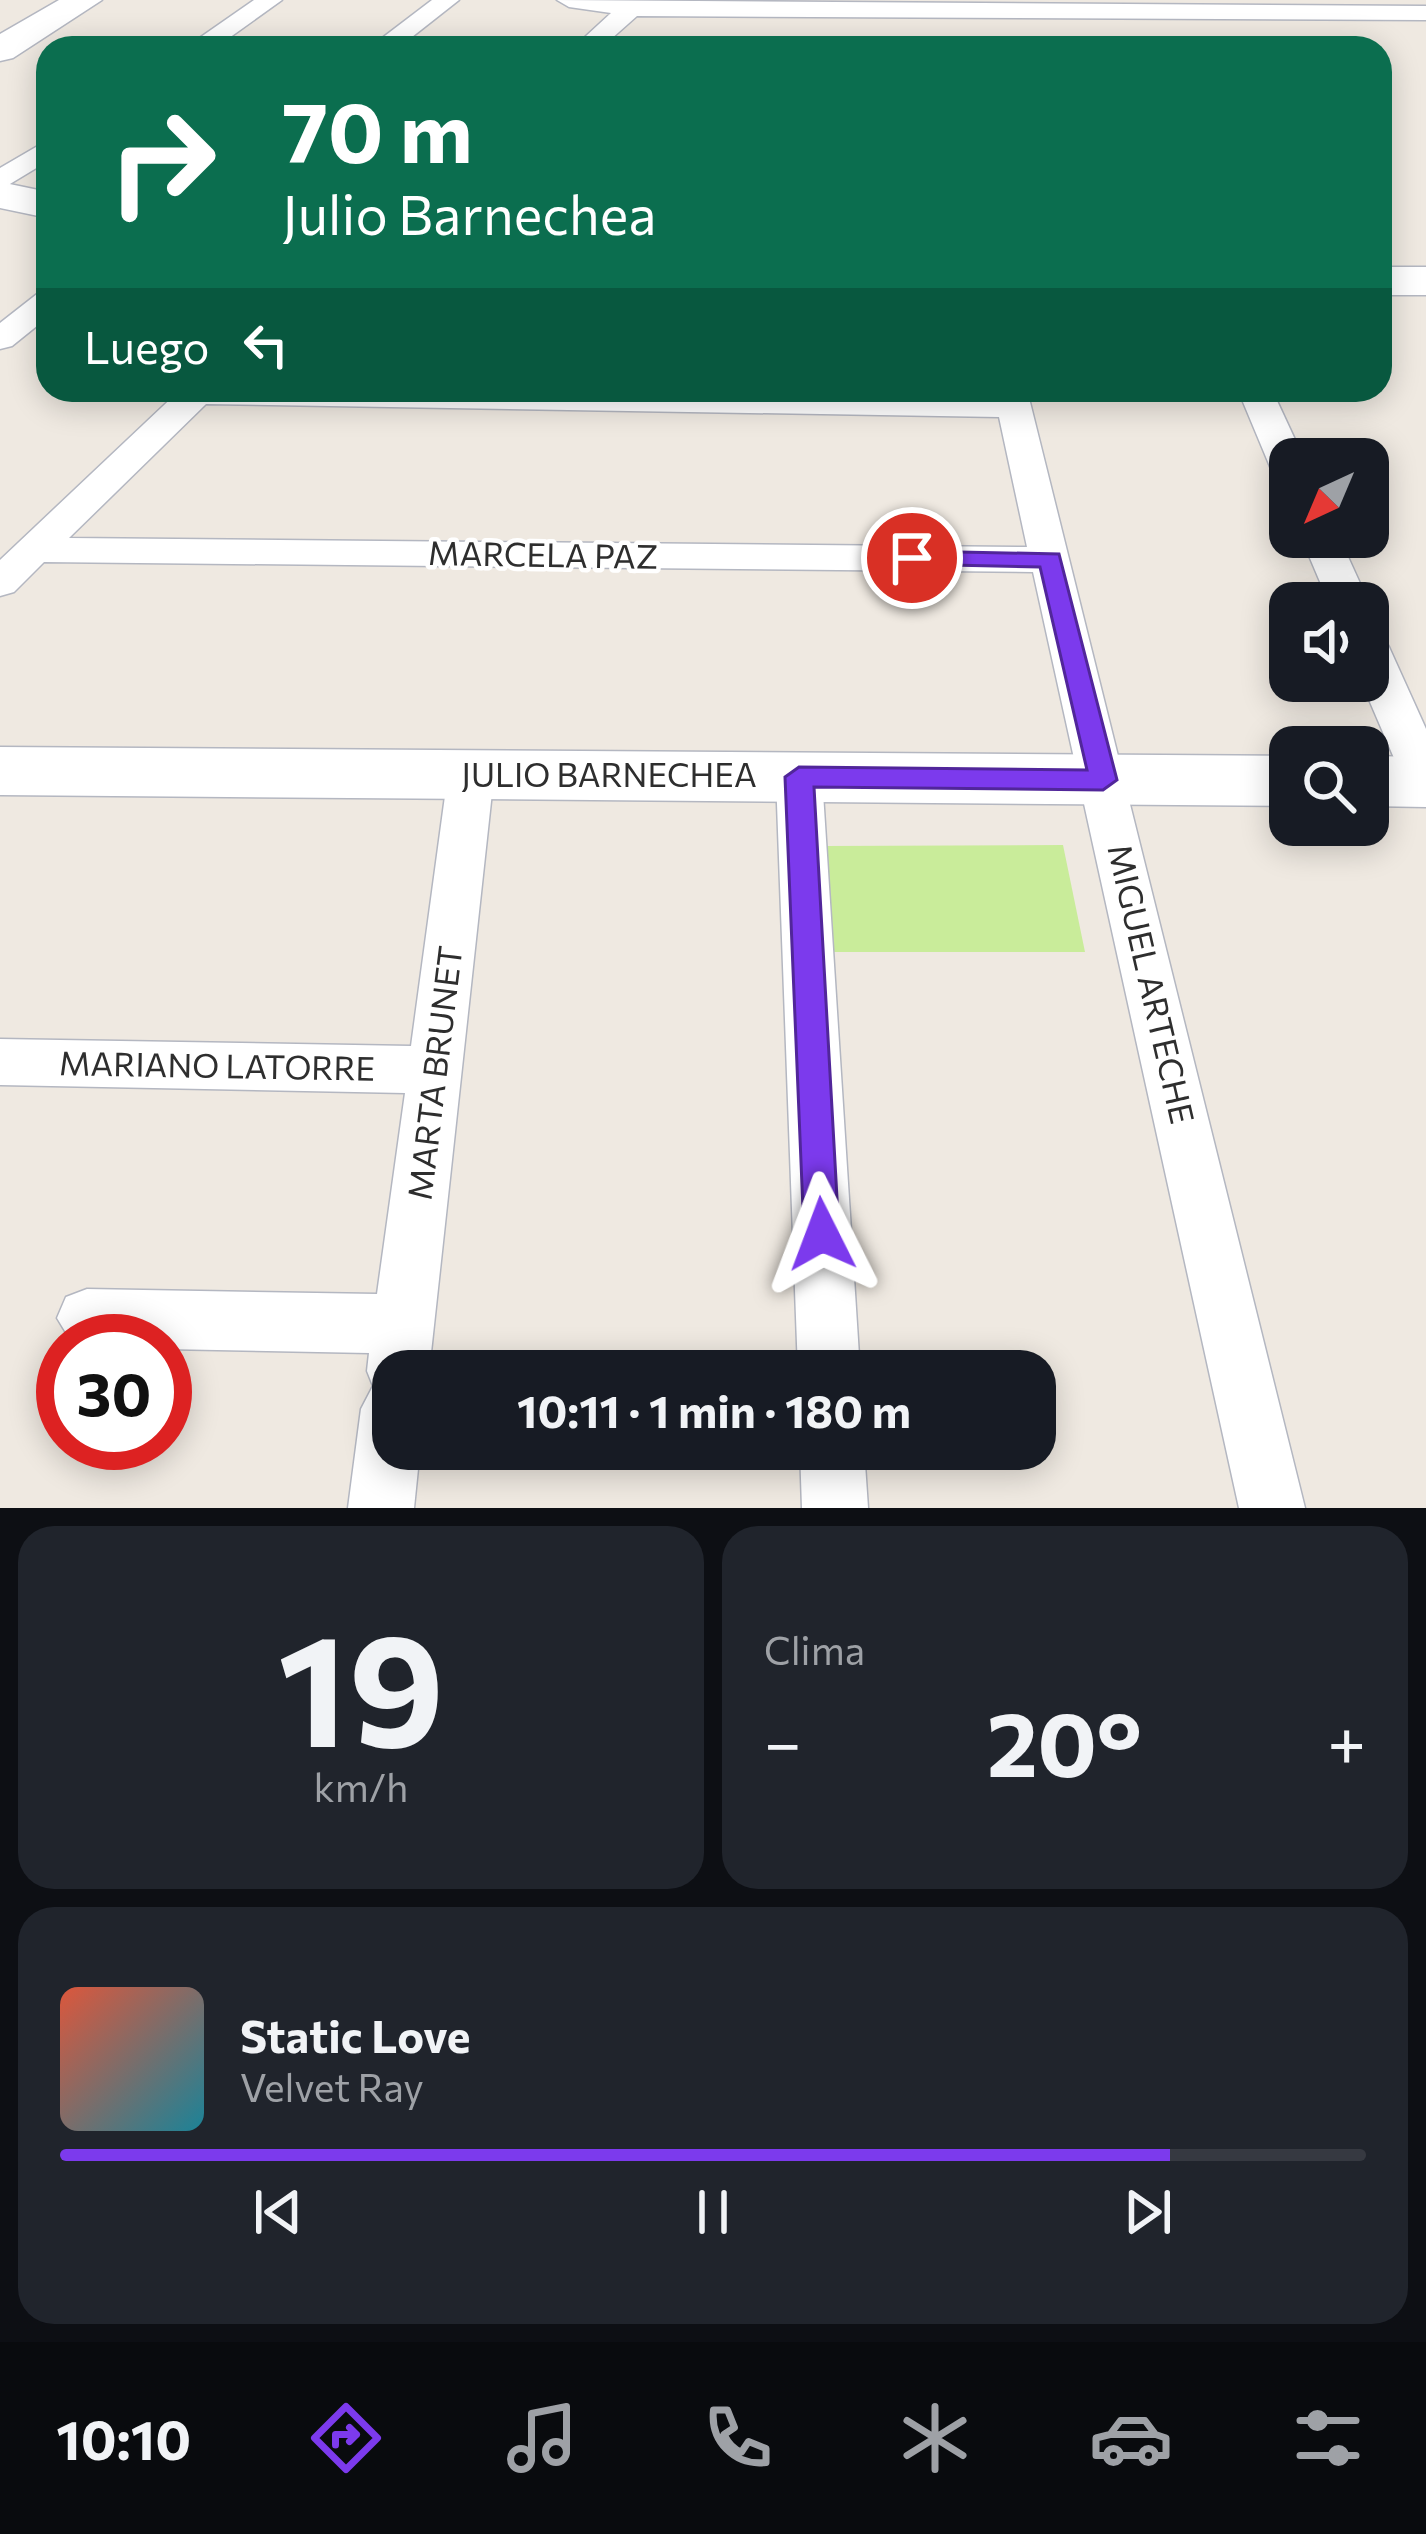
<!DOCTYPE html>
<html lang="es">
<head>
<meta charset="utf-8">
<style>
  body { margin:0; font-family:Commissioner,sans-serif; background:#20242c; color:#f1f3f6; height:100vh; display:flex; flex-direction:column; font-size:45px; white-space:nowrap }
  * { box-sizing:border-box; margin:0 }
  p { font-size:39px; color:#9ea1a6 }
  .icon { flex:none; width:66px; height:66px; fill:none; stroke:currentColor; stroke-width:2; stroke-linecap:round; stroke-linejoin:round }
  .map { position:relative; height:1508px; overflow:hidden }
  .side { display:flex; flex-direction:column; gap:18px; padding:18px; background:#0d0f14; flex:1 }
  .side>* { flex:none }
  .hud { position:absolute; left:36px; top:36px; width:1356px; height:366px; border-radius:36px; box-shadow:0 6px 30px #0003; background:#0b6e4f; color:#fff; overflow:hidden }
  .needle { width:78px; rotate:224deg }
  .buttons { position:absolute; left:1269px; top:438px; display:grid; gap:24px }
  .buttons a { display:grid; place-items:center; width:120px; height:120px; border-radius:24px; background:#171b24; box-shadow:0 6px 30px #0003; font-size:60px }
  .speed { position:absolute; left:36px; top:1314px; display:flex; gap:24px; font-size:60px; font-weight:700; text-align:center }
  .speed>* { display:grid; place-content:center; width:156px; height:156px; border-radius:50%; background:#171b24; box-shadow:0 6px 30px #0003; line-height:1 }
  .speed .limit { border:18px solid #d22; background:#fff; color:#111 }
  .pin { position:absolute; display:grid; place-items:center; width:102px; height:102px; color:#fff; margin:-51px; border:6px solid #fff; border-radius:50%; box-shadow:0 3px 12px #0007 }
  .me { position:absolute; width:132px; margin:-66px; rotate:357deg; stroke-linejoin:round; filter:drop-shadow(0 0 9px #0008) }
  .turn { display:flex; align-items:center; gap:42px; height:252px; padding:0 48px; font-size:54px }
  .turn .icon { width:156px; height:156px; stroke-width:2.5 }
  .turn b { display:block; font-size:84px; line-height:102px }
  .then { display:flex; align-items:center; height:114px; padding:0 48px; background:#0003; gap:24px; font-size:45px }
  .big { font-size:90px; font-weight:700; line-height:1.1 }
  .side .tile { flex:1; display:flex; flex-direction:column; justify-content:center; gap:18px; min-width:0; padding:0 42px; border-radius:36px; background:#20242c }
  .side .dial { align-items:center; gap:0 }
  .dial b { font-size:156px; line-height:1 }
  .song { display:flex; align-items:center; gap:36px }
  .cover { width:144px; height:144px; border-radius:18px; background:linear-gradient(135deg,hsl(10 70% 55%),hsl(190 70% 35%)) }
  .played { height:12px; border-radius:6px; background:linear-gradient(90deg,#7c3aed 85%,#363941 85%) }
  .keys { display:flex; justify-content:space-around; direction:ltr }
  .heat { display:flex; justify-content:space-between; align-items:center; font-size:66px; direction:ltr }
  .side .tiles { flex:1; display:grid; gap:18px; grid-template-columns:1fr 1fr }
  .tile:last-child { grid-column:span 2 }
  .trip { position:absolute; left:372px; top:1350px; width:684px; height:120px; border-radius:36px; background:#171b24; box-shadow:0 6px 30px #0003; font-weight:700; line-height:120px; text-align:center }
  .menu { display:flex; height:192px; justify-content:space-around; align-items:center; background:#090b0e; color:#9ea1a6 }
  .menu .icon { width:84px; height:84px }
  .menu .current { color:#7c3aed }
  .menu b { font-size:54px; color:#f1f3f6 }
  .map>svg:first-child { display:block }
</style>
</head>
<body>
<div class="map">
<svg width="1426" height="1508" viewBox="0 0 1426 1508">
  <rect width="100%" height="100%" fill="#efe9e1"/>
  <path fill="#c9ec9a" d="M1063,845L1085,952H833L824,846Z"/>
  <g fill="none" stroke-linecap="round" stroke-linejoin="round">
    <g stroke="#b4b7c1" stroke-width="3">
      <path id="street" d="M254,0H282L215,48H185Z
        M432,0H459L398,48H369Z
        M557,0L1426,6V20L637,16L601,48H573L611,13L569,7Z
        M48,140V161L0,190V168Z
        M48,291V317L12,346L0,349V323L37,294Z
        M180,390L994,396L993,390H1027L1305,1508H1239L1033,572L44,562L14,592L0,596V560ZM206,404L999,417L1027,547L69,538Z
        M1238,390H1272L1304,459H1290V480L1277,477L1271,469Z
        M1301,537H1339L1369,603L1368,605L1329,603Z
        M1368,633L1383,637L1389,647L1426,729V796L1410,791L1403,779L1361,681H1368Z
        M471,757L487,762L494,774L429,1371H393V1449H420L414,1508H348L361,1409L373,1386L367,1371L369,1353L165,1349V1341H71L57,1318L66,1297L87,1289L377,1294L405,1093L0,1085V1039L411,1046L448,774L455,762Z
        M799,760L815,765L822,777L860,1371H798L776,777L783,765Z
        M800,1449H864L868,1508H802Z"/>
    </g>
    <g stroke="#b4b7c1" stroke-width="3">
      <path id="secondary" d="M59,0H102L13,58L0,61V34Z
        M0,182L48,192V218L0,208Z
        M1380,267H1426V295H1380Z
        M0,747L1290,756V806L0,795Z
        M1368,756L1426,757V807L1368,806Z"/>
    </g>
    <use href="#street" fill="#fff" fill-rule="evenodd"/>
    <use href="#secondary" fill="#fff" fill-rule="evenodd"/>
  </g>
  <path fill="#7c3aed" stroke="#51269a" stroke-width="3" d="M912,551L1059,554L1117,780L1103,790L814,787L839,1234L834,1246L822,1250L809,1246L804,1234L785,777L799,767L1087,770L1040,567L904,564V553Z"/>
  <g text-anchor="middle" stroke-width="9" stroke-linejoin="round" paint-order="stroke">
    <g font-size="33" fill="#2e2e2e" stroke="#fff">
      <text transform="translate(543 555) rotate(1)" y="12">MARCELA PAZ</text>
      <text x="609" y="787">JULIO BARNECHEA</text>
      <text transform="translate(1151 984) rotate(77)" y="12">MIGUEL ARTECHE</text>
      <text transform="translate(217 1066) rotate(1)" y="12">MARIANO LATORRE</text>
      <text transform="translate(435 1073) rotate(-83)" y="12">MARTA BRUNET</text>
    </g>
  </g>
</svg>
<div class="buttons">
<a><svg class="needle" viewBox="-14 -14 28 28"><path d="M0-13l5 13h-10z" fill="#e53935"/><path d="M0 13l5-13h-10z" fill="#9ea1a6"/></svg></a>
<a><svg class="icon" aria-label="sound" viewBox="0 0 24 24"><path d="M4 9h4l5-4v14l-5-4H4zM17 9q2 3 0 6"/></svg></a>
<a><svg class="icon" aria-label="search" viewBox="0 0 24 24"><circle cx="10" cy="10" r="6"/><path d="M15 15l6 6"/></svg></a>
</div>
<div class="speed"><div class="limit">30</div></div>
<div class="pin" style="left:912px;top:558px;background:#d93025"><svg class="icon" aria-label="arrive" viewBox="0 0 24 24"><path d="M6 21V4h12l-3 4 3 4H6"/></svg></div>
<svg class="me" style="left:822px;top:1234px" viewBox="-20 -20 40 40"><path d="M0-17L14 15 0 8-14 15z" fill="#7c3aed" stroke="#fff" stroke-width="4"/></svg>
<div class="trip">10:11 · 1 min · 180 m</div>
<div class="hud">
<div class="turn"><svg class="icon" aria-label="right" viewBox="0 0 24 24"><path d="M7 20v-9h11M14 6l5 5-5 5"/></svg><div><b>70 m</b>Julio Barnechea</div></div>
<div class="then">Luego<svg class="icon" aria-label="left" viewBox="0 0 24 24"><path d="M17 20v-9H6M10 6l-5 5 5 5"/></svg></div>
</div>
</div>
<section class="side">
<div class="tiles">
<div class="tile dial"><b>19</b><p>km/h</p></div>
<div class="tile"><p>Clima</p>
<div class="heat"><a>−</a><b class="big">20°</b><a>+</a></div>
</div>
<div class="tile">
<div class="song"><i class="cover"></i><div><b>Static Love</b><p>Velvet Ray</p></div></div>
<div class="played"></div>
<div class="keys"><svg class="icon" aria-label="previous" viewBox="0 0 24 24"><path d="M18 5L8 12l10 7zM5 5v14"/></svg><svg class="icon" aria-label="pause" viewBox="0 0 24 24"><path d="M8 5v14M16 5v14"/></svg><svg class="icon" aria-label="next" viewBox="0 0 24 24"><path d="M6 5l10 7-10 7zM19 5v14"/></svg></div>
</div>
</div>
</section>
<nav class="menu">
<b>10:10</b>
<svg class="icon current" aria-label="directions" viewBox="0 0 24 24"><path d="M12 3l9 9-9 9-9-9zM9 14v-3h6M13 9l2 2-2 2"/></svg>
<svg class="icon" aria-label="music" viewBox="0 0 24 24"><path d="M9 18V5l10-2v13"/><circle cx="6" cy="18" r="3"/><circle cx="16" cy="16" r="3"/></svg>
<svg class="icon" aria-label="phone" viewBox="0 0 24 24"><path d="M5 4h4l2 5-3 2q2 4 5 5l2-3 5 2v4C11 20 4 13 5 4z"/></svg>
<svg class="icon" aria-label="climate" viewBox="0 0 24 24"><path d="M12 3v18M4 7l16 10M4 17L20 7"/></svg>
<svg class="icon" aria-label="car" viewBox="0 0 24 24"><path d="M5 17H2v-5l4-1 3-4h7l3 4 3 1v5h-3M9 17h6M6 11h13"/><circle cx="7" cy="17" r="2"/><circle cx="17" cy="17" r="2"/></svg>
<svg class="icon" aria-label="filters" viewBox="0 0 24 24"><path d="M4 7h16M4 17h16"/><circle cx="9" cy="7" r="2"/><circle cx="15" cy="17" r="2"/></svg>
</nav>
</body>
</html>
